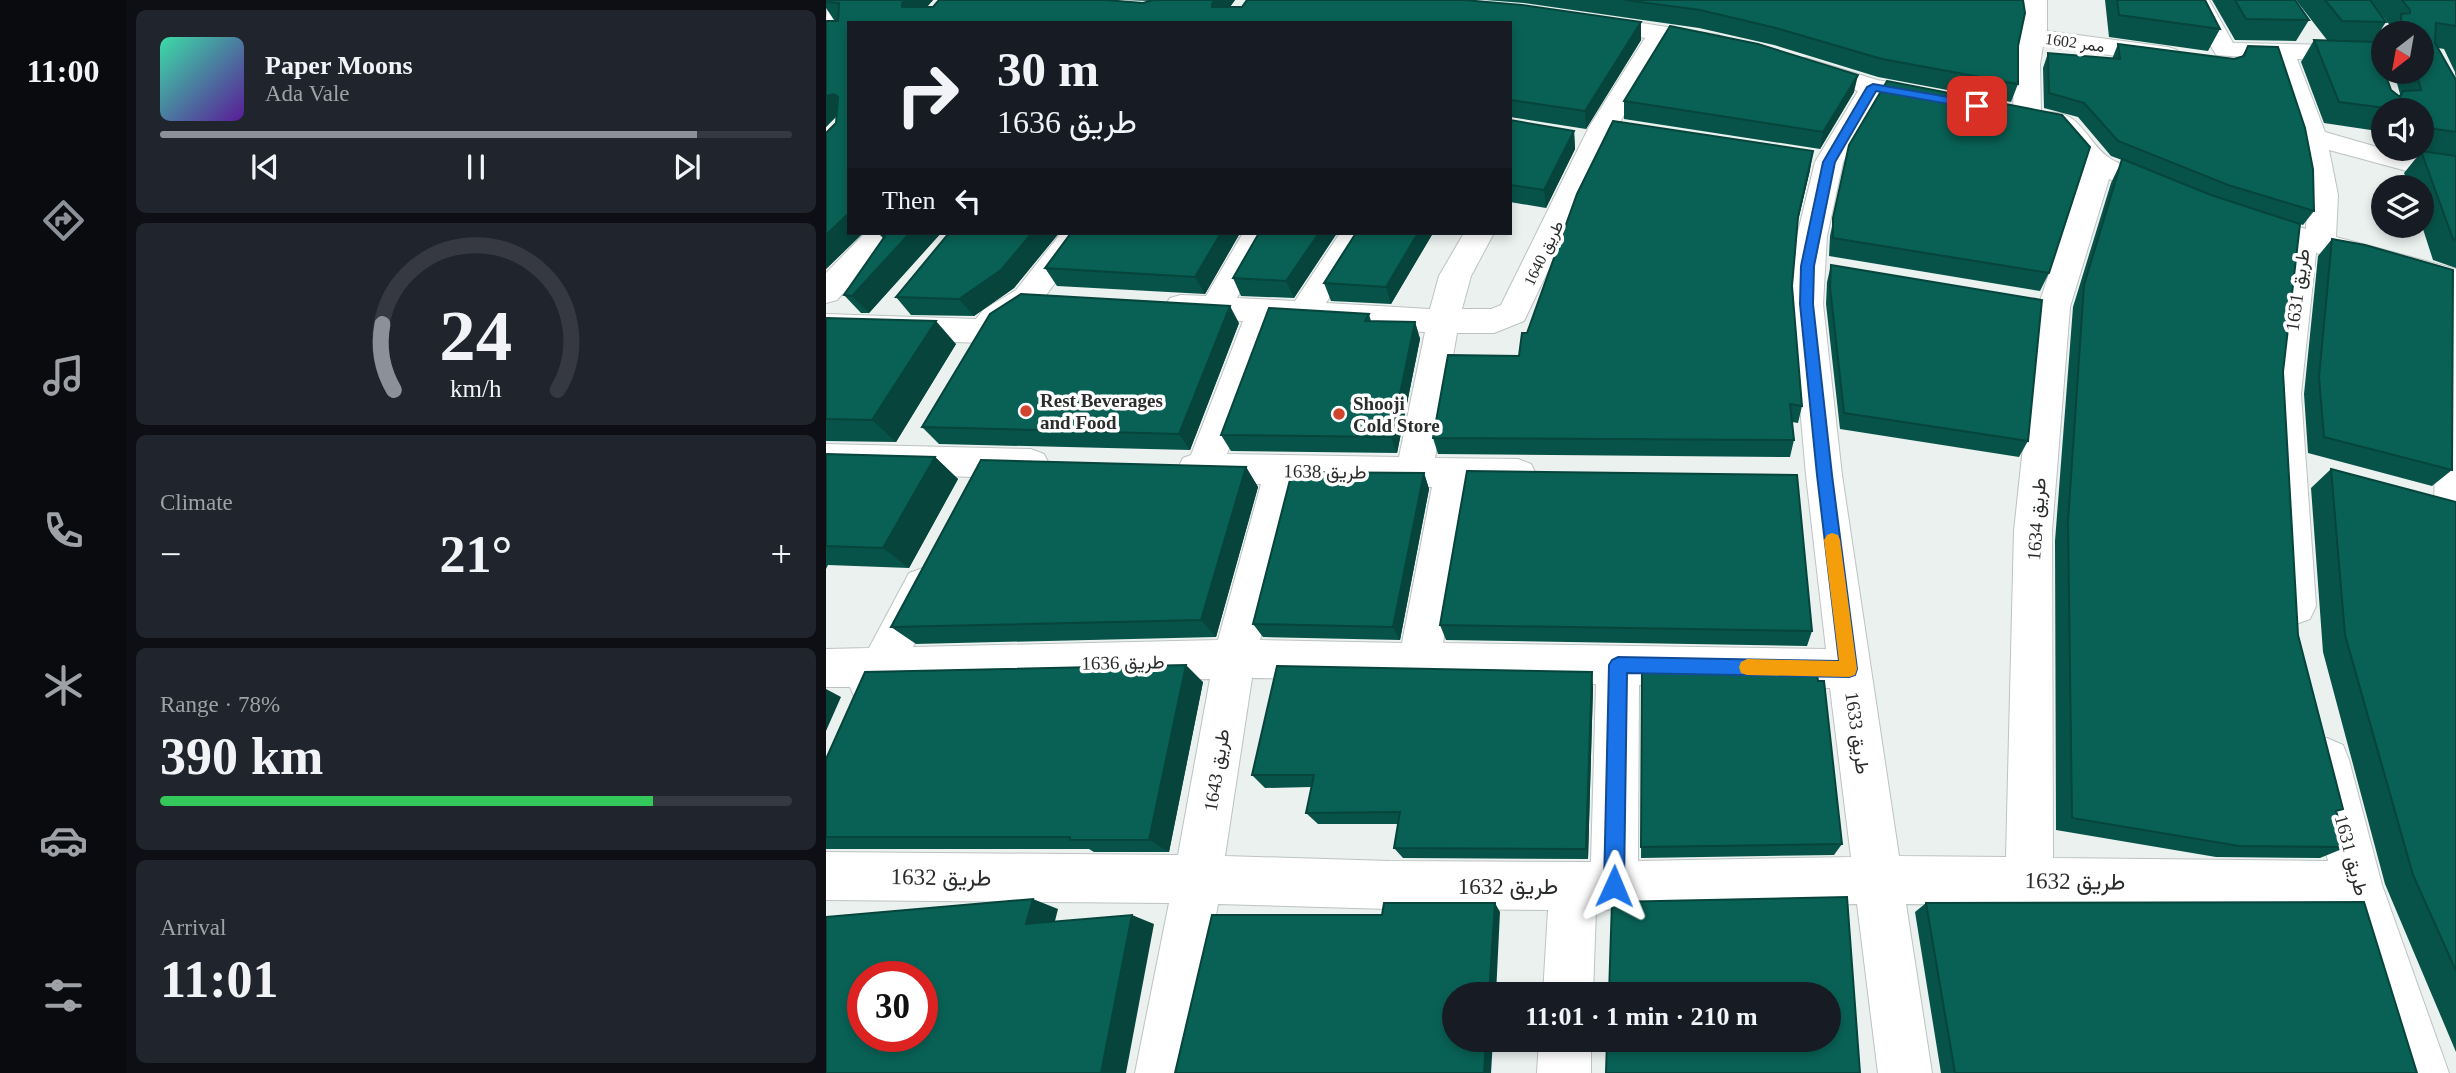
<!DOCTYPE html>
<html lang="en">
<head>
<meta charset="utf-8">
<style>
  body { margin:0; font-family:"Times New Roman",Vazirmatn,serif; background:#20242c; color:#f1f3f6; height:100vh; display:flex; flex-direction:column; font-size:26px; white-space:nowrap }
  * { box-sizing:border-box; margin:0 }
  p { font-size:23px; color:#9ea1a6 }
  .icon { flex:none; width:38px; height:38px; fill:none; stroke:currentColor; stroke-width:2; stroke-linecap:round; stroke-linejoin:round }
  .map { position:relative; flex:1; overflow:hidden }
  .drawer { display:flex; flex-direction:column; gap:10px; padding:10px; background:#0d0f14; width:700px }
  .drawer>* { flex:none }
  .top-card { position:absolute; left:21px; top:21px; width:665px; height:214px; border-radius:0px; box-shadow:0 4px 10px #0003; background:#171b24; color:#f1f3f6; overflow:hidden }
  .needle { width:46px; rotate:211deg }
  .fabs { position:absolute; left:1545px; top:21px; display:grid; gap:14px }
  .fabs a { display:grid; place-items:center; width:63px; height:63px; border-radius:50%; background:#171b24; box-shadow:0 4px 10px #0003; font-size:35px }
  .speed { position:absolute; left:21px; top:961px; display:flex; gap:14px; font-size:35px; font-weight:700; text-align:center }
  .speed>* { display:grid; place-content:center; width:91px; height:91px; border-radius:50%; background:#171b24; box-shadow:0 4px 10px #0003; line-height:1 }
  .speed .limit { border:10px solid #d22; background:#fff; color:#111 }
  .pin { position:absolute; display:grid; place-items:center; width:60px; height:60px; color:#fff; margin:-30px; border-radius:14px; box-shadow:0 4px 10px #0006 }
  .me { position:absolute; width:77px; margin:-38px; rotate:1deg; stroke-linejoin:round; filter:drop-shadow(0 0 5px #0008) }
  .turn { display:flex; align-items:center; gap:24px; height:147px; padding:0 35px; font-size:32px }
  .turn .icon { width:91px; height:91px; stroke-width:2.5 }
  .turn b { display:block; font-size:49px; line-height:60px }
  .then { display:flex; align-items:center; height:66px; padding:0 35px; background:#0003; gap:14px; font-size:26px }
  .big { font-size:52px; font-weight:700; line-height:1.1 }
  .drawer .widget { flex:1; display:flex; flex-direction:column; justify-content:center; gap:10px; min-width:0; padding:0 24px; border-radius:10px; background:#20242c }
  .drawer .dial { align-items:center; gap:0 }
  .dial svg { height:182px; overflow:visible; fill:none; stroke:#363941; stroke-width:7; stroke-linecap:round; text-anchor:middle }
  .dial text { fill:#f1f3f6; stroke:none }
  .song { display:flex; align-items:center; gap:21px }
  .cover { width:84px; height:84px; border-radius:10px; background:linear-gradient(135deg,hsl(160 70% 55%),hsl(270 70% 35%)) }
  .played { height:7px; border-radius:4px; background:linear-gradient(90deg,#8c9099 85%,#363941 85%) }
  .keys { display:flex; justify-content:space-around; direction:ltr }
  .heat { display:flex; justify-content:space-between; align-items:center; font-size:38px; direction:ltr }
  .charge { height:10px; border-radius:5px; background:linear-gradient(90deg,#34c759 78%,#363941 0) }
  .trip { position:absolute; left:616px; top:982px; width:399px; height:70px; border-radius:35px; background:#171b24; box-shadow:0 4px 10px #0003; font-weight:700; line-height:70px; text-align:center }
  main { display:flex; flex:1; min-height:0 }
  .dock { display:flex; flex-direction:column; width:126px; justify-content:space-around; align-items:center; background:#090b0e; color:#9ea1a6 }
  .dock .icon { width:49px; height:49px }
  .dock .current { color:#8c9099 }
  .dock b { font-size:32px; color:#f1f3f6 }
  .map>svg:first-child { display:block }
</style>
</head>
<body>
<main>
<nav class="dock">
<b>11:00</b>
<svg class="icon current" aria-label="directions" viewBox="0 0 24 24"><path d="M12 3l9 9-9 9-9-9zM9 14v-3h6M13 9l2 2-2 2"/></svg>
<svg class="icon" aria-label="music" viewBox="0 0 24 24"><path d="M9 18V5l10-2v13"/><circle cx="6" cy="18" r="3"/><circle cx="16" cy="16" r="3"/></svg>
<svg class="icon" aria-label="phone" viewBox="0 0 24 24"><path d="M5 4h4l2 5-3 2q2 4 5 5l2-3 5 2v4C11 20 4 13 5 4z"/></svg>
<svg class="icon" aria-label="climate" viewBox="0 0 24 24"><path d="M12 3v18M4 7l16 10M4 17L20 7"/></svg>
<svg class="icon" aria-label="car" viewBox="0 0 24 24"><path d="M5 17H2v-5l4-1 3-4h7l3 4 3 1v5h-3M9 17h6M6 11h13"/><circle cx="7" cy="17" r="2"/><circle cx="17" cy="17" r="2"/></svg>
<svg class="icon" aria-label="filters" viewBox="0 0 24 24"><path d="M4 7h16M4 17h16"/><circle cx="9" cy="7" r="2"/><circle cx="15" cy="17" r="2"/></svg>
</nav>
<section class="drawer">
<div class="widget">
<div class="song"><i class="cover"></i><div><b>Paper Moons</b><p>Ada Vale</p></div></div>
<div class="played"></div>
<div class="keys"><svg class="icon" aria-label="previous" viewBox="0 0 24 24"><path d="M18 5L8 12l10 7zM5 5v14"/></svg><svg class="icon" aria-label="pause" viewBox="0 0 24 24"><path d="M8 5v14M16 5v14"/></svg><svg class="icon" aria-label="next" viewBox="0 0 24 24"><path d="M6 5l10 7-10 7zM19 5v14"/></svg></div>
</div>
<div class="widget dial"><svg viewBox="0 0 100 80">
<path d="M14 69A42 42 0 1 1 86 69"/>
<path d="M14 69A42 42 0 0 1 9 40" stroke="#8c9099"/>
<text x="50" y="56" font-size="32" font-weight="700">24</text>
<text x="50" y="72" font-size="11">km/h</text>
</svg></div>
<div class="widget"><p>Climate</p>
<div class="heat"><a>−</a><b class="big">21°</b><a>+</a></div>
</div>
<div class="widget"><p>Range · 78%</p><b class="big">390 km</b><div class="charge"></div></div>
<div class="widget"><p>Arrival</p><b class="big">11:01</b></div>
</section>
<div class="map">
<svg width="1630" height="1073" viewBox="0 0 1630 1073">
  <rect width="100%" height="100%" fill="#eaf1ef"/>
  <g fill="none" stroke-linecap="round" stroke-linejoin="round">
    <g stroke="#bdc3c2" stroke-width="2">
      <path id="minor" d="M2,0H27L9,22L0,24Z
        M1197,0H1221V31L1342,47L1351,50L1355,55L1351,60L1342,63L1217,46L1214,64L1215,114C1254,104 1260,144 1285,159C1304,170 1327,176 1347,184L1352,191L1347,198L1337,200L1327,198L1283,179L1244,307L1226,531L1227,858L1502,861L1479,760L1485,745L1501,738L1517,745L1523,760L1556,885L1623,1073H1569L1516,909L1080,904L1106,1073H1052L1031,904L770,910L767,994H717L722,910L563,909L392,904L363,1073H309L343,903L0,900V852L352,855L384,679L68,686L60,701L45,707L30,701L24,687H0V649L43,648L83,573L97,568L111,573L117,585L87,647L392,640L435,484L370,483L357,478L352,468L357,458L365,455L417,321L355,317L344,314L339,306L344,298L355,295L380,296L417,233H447L411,298L469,301L514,233H544L500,303L604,309L613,276L638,233H668L645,276L636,309H665L675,305L763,127L819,38L756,27L753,22L756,17L765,15L892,35L901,38L905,43L901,48L892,51L841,42L791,127L698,321L668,333H631L609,458L692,459L705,464L710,474L705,484L692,489L643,488L617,643L1000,649L980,475L965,304L971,236L989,162L1032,91L971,71L967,66L971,61L980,58L1051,80L1117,92L1121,98L1117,104L1108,106L1055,96L1017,162L1001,236L997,304L1016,475L1073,856L1180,857L1188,531L1212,307L1259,165L1230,131L1212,126L1209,121L1201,123L1191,121L1187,115L1188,64L1197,25ZM449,323L599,332L573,457L401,454ZM472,485L606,487L576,643L434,640ZM426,678L770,684L765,862L563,861L399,856ZM813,685L1004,688L1025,857L812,861Z
        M1359,0H1383L1407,43L1558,46V62L1471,59L1499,132L1558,149L1630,159V177L1581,171L1503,150L1512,195L1510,237L1630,269V535L1617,530L1608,509L1613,286L1525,260L1490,253L1475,394L1490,606L1484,619L1470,624L1456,619L1450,606L1441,394L1460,245L1412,230L1408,223L1412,216L1423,213L1480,229C1484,164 1467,119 1445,59L1390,55Z
        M39,233H71L11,300L0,303V273Z
        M235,233H266L212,306L181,326L171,339L159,343L0,338V314L150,319L157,310L190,290Z
        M0,444L205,449L218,454L223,464L218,474L205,479L0,472Z
        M713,1040H765V1073H711Z"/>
    </g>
    <use href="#minor" fill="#fff" fill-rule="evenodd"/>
  </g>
  <path fill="#085349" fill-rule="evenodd" d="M0,0H107L101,7H107L113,0H279L317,3L324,1L298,0H409L404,7H416L421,0H638L696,5L815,22V40L760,129L684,117V23H23V233H37L0,269V133L10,123L11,116L0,127V21H12V20H8L0,8Z
    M659,0H1197L1192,46V84L1185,102L1052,77L948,45L873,28L698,3Z
    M1279,0H1379L1394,29L1382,51L1283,37Z
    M1386,0H1469L1483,20L1470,41L1409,40Z
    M1470,0H1544L1560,22L1547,42L1565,90L1573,96L1574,94L1568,72H1596V33H1562L1566,28L1544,0H1630V268L1607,260L1596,226V187H1583L1578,173L1595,152L1575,149H1596V110H1558V132L1498,123L1475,62L1488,40H1501ZM1612,48L1618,49L1629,72L1630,80Z
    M1292,44L1408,59L1416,56L1422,46L1488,211L1477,225L1474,224L1457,372L1472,635L1510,812L1521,847L1494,858L1390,857L1230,830L1229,541L1247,307L1285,183L1296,160L1285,156L1252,117L1218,108L1217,68L1222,53L1286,59Z
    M1028,92L994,149L798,119V101Z
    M684,120L748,131L749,149L720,208L684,202Z
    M1023,145L1223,273L1214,291L1003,256L1004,236Z
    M984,170L971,225L966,286L976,406L972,423L966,422L968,440L964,457L612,454L607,438L693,356L701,333Z
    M52,233H115L43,313H35L18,295L58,239Z
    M123,233H233L188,288L148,316L85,315L70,297Z
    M245,233H414L379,294L231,286L219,268Z
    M433,233H511L468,298L415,296L407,278Z
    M530,233H607L565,304L505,301L498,283Z
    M1506,239L1626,470L1606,486L1482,453L1478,394L1492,256Z
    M1005,265L1202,441L1193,457L1014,429L1000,304L1001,282Z
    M543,314L545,321L589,322L594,339L571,453L405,451L395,435Z
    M0,318L130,344L70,442L0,441Z
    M413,323L364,450L113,444L96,427Z
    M0,454L109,457L132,479L83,568L2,565L0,569Z
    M420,467L432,487L390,637L90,644L65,627Z
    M1505,469L1630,502V1052L1559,884L1497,652L1485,488Z
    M598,473L603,489L574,640L437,637L427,624Z
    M614,625L986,631L981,646L620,640Z
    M816,672L1016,844L1008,855L815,858Z
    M377,682L343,852H268L263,849H0V759Z
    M767,687L762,859L577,858L568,848L572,824H492L480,813L485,787L439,788L426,775Z
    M1100,903L1591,1073H1115L1089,912Z"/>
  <path fill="#06443c" d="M80,0H107L88,21L76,7V3Z
    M389,0H409L393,21L386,7V4Z
    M815,22V40L760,129L759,111Z
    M1032,75L1028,92L994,149L997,132Z
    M8,94L22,112L12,114L0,127V96Z
    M748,131L749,149L720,208L718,190Z
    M987,151L984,170L968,236L972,217Z
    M23,213V233H37L0,269V235Z
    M84,233H115L43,313L26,296Z
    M206,233H233L188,288L148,316L133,299Z
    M395,233H414L379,294L369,277Z
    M493,233H511L468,298L460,281Z
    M592,233H607L565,304L560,287Z
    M404,306L413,323L364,450L353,434Z
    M110,321L130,344L70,442L46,420Z
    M589,322L594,339L571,453L565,437Z
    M109,457L132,479L83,568L57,548Z
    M420,467L432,487L390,637L375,620Z
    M598,473L603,489L574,640L567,627Z
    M360,665L377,682L343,852L323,840Z
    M766,672L767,687L762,859L760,849Z
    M0,689L15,697L0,731Z
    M207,899L232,909L226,933L200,924Z
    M669,903L674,912L670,994H663Z
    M306,915L328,924L300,1073H275Z
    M660,1040H667L665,1073H658Z"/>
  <path fill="#096155" stroke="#06443c" stroke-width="2" fill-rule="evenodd" d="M0,0H80L76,3V7H107L113,0H279L317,3L327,0H389L386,4V7H416L421,0H638L696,5L815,22L759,111L684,100V23H23V213L0,235V133L10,123L12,97L8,94L0,96V21H12L13,3L0,2Z
    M799,0H1197L1199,13L1192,46V84L1056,59L950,28L874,10Z
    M1291,0H1379L1394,29L1293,15Z
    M1409,0H1469L1483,20L1420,19Z
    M1499,0H1544L1560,22L1516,21Z
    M1576,0H1630V26L1610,23L1609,43L1630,80V132L1596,127V110H1576L1513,102L1488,40L1548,42L1565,90L1574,97L1577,91L1595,90L1590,72H1596V33H1576L1575,14L1584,13V10Z
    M844,26L932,44L1032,75L997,132L798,101Z
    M1292,44L1408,59L1418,56L1422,46L1452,47L1479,128L1487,169L1488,211L1402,185L1292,141L1258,103L1223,93L1222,53L1294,59Z
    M1061,81L1236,115L1264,147L1223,273L1007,238V218L1023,145Z
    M684,120L748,131L718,190L684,185Z
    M787,121L987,151L972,217L966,286L976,406L964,404L968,440L607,438L622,355L693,356L696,333H701L751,194Z
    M1595,151L1630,156V240L1627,239Z
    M1296,159L1385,195L1474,224L1457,372L1472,635L1517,809L1510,811L1521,847L1413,846L1246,818L1242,521L1258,285Z
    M54,233H84L26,296L18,295L59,236Z
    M123,233H206L175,270L133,299L70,297Z
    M245,233H395L369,277L219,268Z
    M433,233H493L460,281L407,278Z
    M530,233H592L560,287L498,283Z
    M1506,239L1539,245L1627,270L1626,470L1498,437L1493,377Z
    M1005,265L1216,300L1202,441L1018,413L1004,287Z
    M195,294L404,306L353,434L96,427L164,314Z
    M443,308L543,314L539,321L589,322L565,437L395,435Z
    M0,318L110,321L46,420L0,419Z
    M0,454L109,457L57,548L0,546Z
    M155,460L420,467L375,620L65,627Z
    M1505,469L1630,502V971L1587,875L1519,635Z
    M641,471L971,475L986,631L614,625Z
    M466,472L598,473L567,627L427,624Z
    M360,665L323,840H244V837H0V759L39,672Z
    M451,666L766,672L760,849L568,848L574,812L480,813L488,775H426Z
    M816,672L991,674L992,681H998L1016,844L815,847Z
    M1021,897L1034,1073H780L781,1040H1003V994H783L786,902Z
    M207,899L200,924L306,915L275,1073H0V917ZM37,976H96V1036H37Z
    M1538,902L1591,1073H1129L1100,903Z
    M558,903H669L663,994H628V1040H660L658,1073H349L386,915H556Z"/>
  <path fill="#1a73e8" stroke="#114b97" stroke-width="2" d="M1047,84L1151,102L1156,106L1151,109L1050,91L1009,162L988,266L987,304L1006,475L1031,669L1029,675L1023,677L801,673L798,886L795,893L788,896L781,893L778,886L783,665L786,660L792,657L1013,661L991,475L974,304L975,266L997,162L1041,87Z"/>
  <path fill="#f59e0b" d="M1006,533L1012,535L1014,540L1031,669L1029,675L1023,677L921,675L915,673L913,667L915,662L921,659L1013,661L998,540L1001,535Z"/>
  <g fill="#d1452e" stroke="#fff" stroke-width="2.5">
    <circle cx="200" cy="411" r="7"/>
    <circle cx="513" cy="414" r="7"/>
  </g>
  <g text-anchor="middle" stroke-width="7" stroke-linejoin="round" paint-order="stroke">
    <g font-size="16" fill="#2a2d2c" stroke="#fff">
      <text transform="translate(1249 42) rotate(8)" y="6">ممر 1602</text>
      <text transform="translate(717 253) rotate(-64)" y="6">طريق 1640</text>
    </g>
    <g font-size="19" fill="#2a2d2c" stroke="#fff">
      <text transform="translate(1471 290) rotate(-82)" y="7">طريق 1631</text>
      <text transform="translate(499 471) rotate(1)" y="7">طريق 1638</text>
      <text transform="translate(1210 519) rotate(-86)" y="7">طريق 1634</text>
      <text transform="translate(297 662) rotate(-1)" y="7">طريق 1636</text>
      <text transform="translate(1032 733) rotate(82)" y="7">طريق 1633</text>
      <text transform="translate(390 770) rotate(-81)" y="7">طريق 1643</text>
      <text transform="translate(1526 855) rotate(75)" y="7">طريق 1631</text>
    </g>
    <g font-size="19" font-weight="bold" fill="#2a2d2c" stroke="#fff" text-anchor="start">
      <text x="214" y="407">Rest Beverages<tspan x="214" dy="22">and Food</tspan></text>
      <text x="527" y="410">Shooji<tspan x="527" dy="22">Cold Store</tspan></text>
    </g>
    <g font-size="23" fill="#2a2d2c" stroke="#fff">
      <text transform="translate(115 877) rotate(1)" y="8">طريق 1632</text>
      <text transform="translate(1249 881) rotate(1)" y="8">طريق 1632</text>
      <text x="682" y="894">طريق 1632</text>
    </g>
  </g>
</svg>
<div class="fabs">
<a><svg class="needle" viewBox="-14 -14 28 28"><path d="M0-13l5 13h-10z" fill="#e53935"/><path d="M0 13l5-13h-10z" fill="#9ea1a6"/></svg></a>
<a><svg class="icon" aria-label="sound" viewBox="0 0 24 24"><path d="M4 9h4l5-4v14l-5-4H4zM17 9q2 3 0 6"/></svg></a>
<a><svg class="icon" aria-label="layers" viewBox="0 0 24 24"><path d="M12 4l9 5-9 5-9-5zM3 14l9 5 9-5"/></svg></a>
</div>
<div class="speed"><div class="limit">30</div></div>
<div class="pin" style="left:1151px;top:106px;background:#d93025"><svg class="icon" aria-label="arrive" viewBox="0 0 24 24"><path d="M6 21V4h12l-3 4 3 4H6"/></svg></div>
<svg class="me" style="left:788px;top:886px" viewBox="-20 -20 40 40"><path d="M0-17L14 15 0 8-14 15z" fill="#1a73e8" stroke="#fff" stroke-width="4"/></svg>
<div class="trip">11:01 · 1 min · 210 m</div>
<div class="top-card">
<div class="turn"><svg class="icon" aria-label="right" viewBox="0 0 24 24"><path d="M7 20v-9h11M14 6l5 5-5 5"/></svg><div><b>30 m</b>طريق 1636</div></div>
<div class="then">Then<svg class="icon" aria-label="left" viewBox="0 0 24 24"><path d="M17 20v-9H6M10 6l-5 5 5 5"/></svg></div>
</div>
</div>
</main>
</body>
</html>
